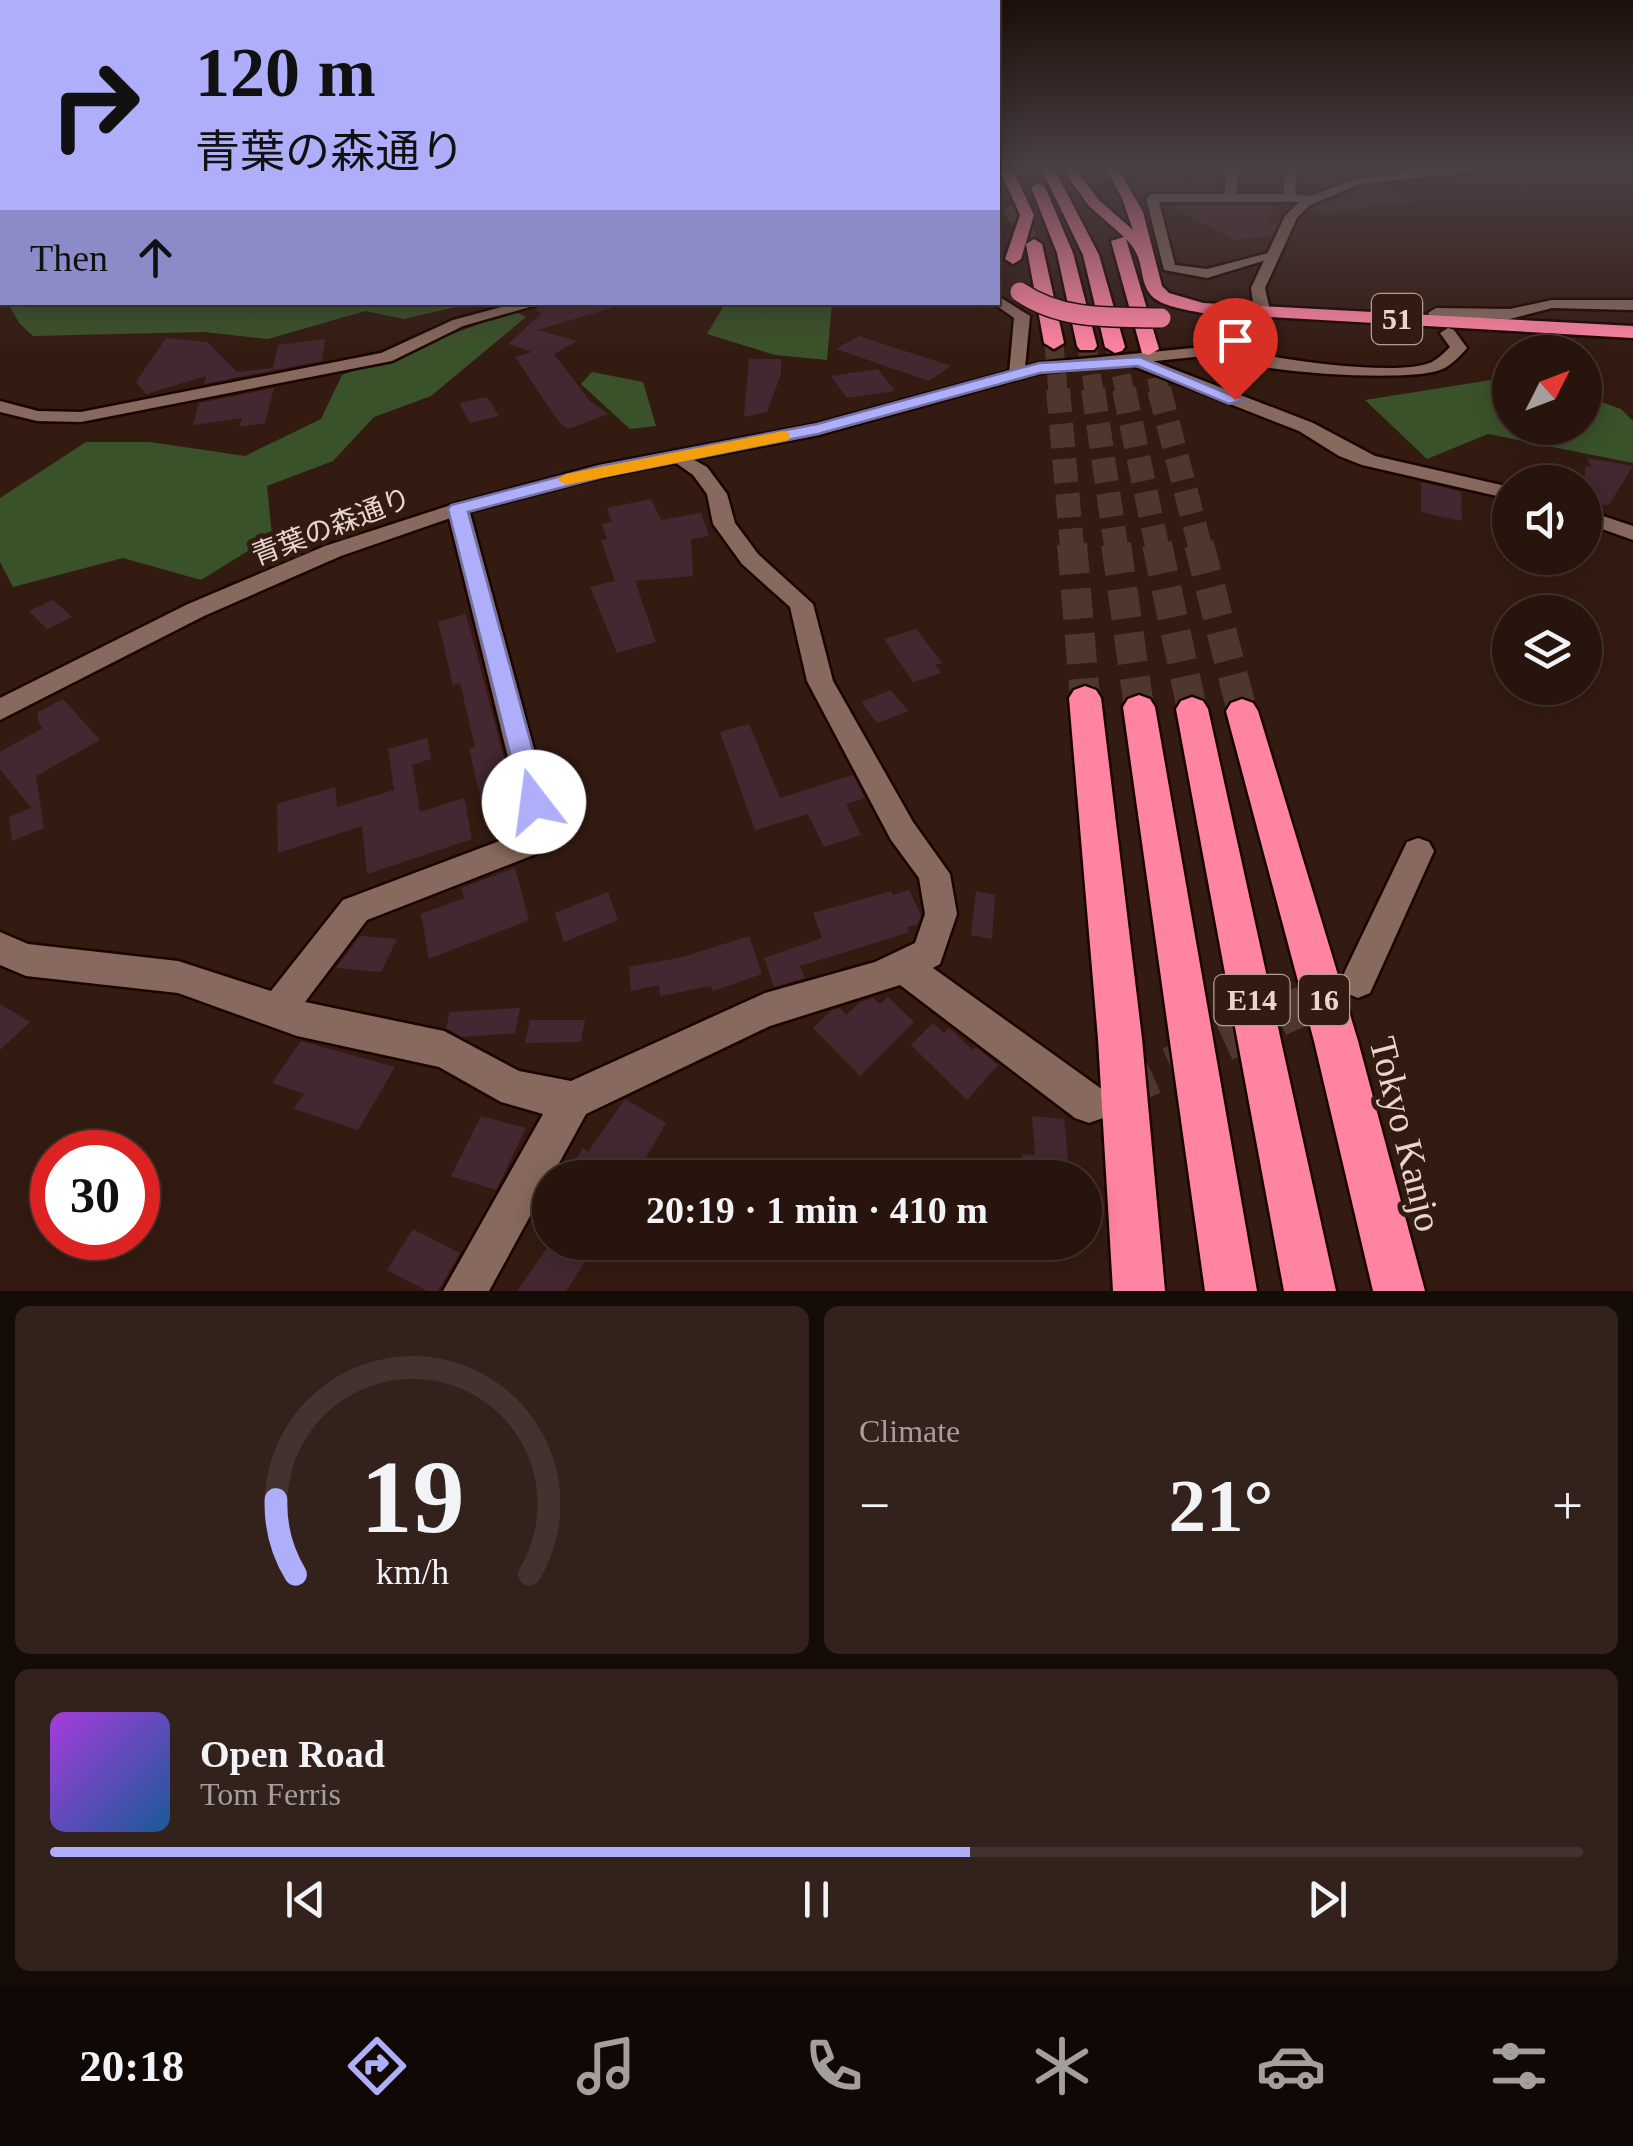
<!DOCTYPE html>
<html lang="en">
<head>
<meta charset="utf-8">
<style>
  body { margin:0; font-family:"Times New Roman","Noto Sans JP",serif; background:#33211b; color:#f1f3f6; height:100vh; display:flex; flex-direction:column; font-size:38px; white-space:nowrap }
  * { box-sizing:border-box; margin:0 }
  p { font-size:32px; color:#a49e9d }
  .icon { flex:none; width:55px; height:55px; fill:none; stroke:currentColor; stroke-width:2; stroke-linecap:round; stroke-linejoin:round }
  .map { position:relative; height:1291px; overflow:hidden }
  .details { display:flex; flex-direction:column; gap:15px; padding:15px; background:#150b07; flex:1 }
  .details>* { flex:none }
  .banner { position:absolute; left:0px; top:0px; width:1000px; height:305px; box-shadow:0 5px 25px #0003,0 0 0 2px #43332e; background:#aeaefa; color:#111; overflow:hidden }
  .needle { width:65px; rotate:48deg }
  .fabs { position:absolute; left:1492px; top:335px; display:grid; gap:20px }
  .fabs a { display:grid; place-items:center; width:110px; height:110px; border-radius:50%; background:#27140d; box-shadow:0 5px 25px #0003,0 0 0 2px #43332e; font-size:50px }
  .speed { position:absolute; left:30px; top:1130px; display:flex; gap:20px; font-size:50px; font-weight:700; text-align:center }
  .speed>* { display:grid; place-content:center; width:130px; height:130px; border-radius:50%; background:#27140d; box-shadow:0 5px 25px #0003,0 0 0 2px #43332e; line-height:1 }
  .speed .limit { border:15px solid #d22; background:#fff; color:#111 }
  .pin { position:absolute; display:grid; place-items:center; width:85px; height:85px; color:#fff; margin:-102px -42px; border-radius:50% 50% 50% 0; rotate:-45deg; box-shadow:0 0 10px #0007 }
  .pin .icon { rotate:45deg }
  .me { position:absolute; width:110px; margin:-55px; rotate:345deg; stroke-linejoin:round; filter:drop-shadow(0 0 8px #0008) }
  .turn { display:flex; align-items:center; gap:35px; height:210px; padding:0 30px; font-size:45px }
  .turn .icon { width:130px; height:130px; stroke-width:2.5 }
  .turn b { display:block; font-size:70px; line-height:85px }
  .then { display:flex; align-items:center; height:95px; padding:0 30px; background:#0003; gap:20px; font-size:38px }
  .big { font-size:75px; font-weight:600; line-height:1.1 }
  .details .tile { flex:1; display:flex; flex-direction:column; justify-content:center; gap:15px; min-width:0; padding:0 35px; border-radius:15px; background:#33211b }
  .details .dial { align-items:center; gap:0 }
  .dial svg { height:260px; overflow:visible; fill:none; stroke:#43332e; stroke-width:7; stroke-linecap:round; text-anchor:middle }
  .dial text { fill:#f1f3f6; stroke:none }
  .song { display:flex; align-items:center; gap:30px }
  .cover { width:120px; height:120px; border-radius:15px; background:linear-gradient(135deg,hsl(280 70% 55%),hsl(210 70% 35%)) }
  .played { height:10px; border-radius:5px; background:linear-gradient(90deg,#aeaefa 60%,#43332e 60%) }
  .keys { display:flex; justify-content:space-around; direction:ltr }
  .heat { display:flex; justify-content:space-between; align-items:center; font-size:55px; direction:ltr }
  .details .tiles { flex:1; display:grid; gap:15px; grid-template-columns:1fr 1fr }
  .tile:last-child { grid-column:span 2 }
  .trip { position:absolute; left:532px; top:1160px; width:570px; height:100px; border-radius:50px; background:#27140d; box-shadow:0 5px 25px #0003,0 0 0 2px #43332e; font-weight:600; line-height:100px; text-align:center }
  .menu { display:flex; height:160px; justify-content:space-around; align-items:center; background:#100805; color:#a49e9d }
  .menu .icon { width:70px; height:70px }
  .menu .selected { color:#aeaefa }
  .menu b { font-size:45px; color:#f1f3f6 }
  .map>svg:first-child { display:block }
</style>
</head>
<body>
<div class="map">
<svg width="1633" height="1291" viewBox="0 0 1633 1291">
  <rect width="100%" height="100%" fill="#341b11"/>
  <path fill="#3a5229" d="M726,302L832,303L827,360L775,355L707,334Z
    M473,303L404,319L365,311L268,339L204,332L33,336L20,324L8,304Z
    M514,311L526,317L431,396L374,417L333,461L267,486L272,536L201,580L123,558L13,587L0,562V498L86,442H150L245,456L321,419L342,375Z
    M592,372L643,382L656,426L630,429L581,384Z
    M1510,377V428H1585V396L1621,409L1633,421V463L1488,434L1427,459L1365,400Z"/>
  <path fill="#442831" d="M1125,173L1190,178L1191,185L1221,190L1151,191L1128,179Z
    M1369,187L1417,201L1323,214L1312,209Z
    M1170,206H1276L1267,221L1278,223L1272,236L1235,240Z
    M550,302H610L611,308L538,330L577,341L554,354L590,401L608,414L568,429L559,422L515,357L532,352L508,344L541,314L535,309Z
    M859,336L951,366L929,381L836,349Z
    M166,338L207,342L237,372L273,368L278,345L325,339L322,361L204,384L206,376L146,394L136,382Z
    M749,359H781V374L767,412L744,417Z
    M878,369L895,391L847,398L831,376Z
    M274,388L265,423L239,427L242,418L193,425L199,403Z
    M487,397L499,416L470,423L459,403Z
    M1587,458L1633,466L1608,506L1585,498V466L1591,467Z
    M1421,482L1461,492L1462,521L1421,512Z
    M651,499L661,520L701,513L709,536L691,539L693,576L635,581L656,642L617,653L590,587L615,581L601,540L607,539L602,524L612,522L607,508Z
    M53,600L72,617L47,629L29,611Z
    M466,614L515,800L483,811L469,748L475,747L460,683L453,685L438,622Z
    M916,629L942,663L935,665L941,673L913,682L884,639Z
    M891,690L908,711L877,723L861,702Z
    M63,699L100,740L36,776L44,828L12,841L9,817L31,808L0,769V752L43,728L38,722V712Z
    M749,724L780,798L853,775L865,798L846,804L861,835L824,847L808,814L755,830L720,732Z
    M427,738L431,759L412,765L420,812L464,798L472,839L367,874L362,826L278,853L277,804L335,787L337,807L394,790L388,749Z
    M515,868L529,920L429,959L421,914L464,898L461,888Z
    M909,890L921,915L918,924L907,927L910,932L800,966L805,978L774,987L764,958L822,938L813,913L891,891L893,895Z
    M976,891L995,895L992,939L971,935Z
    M608,892L618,920L564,942L555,913Z
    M360,936L397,939L381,972L336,968Z
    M749,936L762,974L713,991L711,986L660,996L659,985L631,991L629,967L683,957Z
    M888,997L914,1022L860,1076L813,1028L832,1010L840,1008L846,1015L860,1002L873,998L880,1004Z
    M0,1004L30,1022L0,1050Z
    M520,1008L515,1033L462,1037L446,1028L450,1012Z
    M530,1020H585L581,1042L525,1043Z
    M933,1023L944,1033L949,1028L973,1050L976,1047L998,1065L967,1100L911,1045Z
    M301,1041L395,1067L358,1130L294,1109L304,1094L272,1083Z
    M625,1099L666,1123L643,1163L637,1159L626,1178H564L583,1148L588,1152Z
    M481,1116L526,1128L496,1190L451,1176Z
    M1032,1116L1064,1119L1070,1178H1023L1022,1154L1035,1155Z
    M413,1229L460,1253L438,1291H427L387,1270Z
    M551,1242H561L585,1262L566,1291H517Z"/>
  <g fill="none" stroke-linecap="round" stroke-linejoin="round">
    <path stroke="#4f372e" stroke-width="39" stroke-dasharray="39 20" stroke-linecap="butt" d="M1117,1091L1335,991"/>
    <path stroke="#4f372e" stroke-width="15" stroke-dasharray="15 8" stroke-linecap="butt" d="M1009,207L1034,244"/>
    <path stroke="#4f372e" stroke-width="19" stroke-dasharray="19 10" stroke-linecap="butt" d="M1054,343L1058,392
      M1087,346L1094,392
      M1115,347L1125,392
      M1149,349L1160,392"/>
    <path stroke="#4f372e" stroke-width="24" stroke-dasharray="24 11" stroke-linecap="butt" d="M1058,389L1072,546
      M1093,389L1116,546
      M1124,389L1157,546
      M1159,389L1200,546"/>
    <path stroke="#4f372e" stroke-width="30" stroke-dasharray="30 15" stroke-linecap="butt" d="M1072,544L1085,698
      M1116,544L1139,707
      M1157,544L1192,709
      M1199,544L1242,711"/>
    <g stroke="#1b0500" stroke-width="5">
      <path id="street" d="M1225,170H1237V194H1283L1285,170H1297L1295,194L1319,198L1313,202H1159L1175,265L1207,269L1272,252L1279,256L1207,278L1164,270L1146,198L1152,194H1225Z
        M998,296L1030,316L1024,378L1009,374L1014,318L993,303L998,302Z
        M1552,300H1633V310L1552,308L1510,319L1445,318L1444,324H1434L1428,313L1436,308L1510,309Z
        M520,302H547L463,326L392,361L81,422L37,421L0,412V401L38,411L81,412L381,353L453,320Z
        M1448,328L1454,330L1467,348C1459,357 1449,368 1437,371C1400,382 1238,373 1209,351L1217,346C1259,356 1394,379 1432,362C1439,358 1445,352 1450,347L1440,333Z
        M1133,358H1145L1313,423L1375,456L1510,487V499L1362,465L1339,456L1299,431L1133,366Z
        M676,450L707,467L727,494L735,523L758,554L813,604L833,681L913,822L950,874L957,914L940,964L933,968L1103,1090L1108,1104L1103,1118L1089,1123L1075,1118L900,985L770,1026L586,1114L489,1291H443L543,1114L501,1102L439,1067L297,1036L178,993L26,976L0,965V932L28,944L178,961L271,991L343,900L526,831L447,509L458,503L469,509L558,838L554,847L367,920L305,1002L444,1031L519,1071L571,1081L765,993L875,962L915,943L925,914L919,878L891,840L807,681L790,607L742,564L713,524L707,494L693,475L666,456Z
        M1585,510L1633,526V540L1585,523Z
        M1418,838L1429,842L1434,851L1370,993L1358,998L1346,993L1341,981L1346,969L1407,842Z"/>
    </g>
    <g stroke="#1b0500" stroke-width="5">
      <path id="secondary" d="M1444,170H1494L1360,184L1310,205L1297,218L1265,288L1270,310L1249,341L1223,354L1040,373L818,435L602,477L465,513L341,556L204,616L0,720V698L188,604L325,546L451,505L600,465L816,424L1039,363L1213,346L1237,335L1254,310L1251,288L1285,216L1302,199L1358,178Z"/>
    </g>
    <g stroke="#1b0500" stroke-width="5">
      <path id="highway" d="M1000,170H1013L1034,215L1021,259L1013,264L1005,259L1020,215Z
        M1042,170H1055L1099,255L1125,347L1122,351L1115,353L1105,347L1083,255Z
        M1063,170H1076L1099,200L1133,230L1122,198L1106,170H1119L1143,212L1162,286L1169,293L1203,303L1633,326V338L1202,313C1188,310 1165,307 1154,298C1136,282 1148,260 1126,239L1159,349L1149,355L1142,353L1111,241L1124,237L1089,206Z
        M1038,183L1045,187L1073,253L1097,346L1094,350H1080L1077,346L1057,253L1031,187Z
        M1034,239L1042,244L1064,343L1054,349L1044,343L1026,244Z
        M1085,686L1096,690L1101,698L1142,1039L1165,1291H1113L1098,1039L1069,698L1074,690Z
        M1139,695L1150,699L1155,707L1257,1291H1205L1123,707L1128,699Z
        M1192,697L1203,701L1208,709L1336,1291H1284L1176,709L1181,701Z
        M1242,699L1253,703L1258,711L1358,1041L1425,1291H1373L1314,1041L1226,711L1231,703Z"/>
    </g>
    <use href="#street" fill="#88695d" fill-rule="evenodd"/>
    <use href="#secondary" fill="#88695d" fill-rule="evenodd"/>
    <use href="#highway" fill="#fe84a2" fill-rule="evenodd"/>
    <g stroke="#1b0500" stroke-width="22" stroke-linecap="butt">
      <path id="highway-bridge" d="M1020,292C1062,321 1112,317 1161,318"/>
    </g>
    <use href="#highway-bridge" stroke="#fe84a2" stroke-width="19"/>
  </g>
  <linearGradient id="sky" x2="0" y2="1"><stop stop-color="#1d0f09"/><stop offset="0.48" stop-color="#4a3f43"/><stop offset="1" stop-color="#4a3f43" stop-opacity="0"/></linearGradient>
  <rect width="1633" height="351" fill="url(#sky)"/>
  <path fill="#aeaefa" stroke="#7171a2" stroke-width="2.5" d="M1140,357L1243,400L1229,404L1138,366L1040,373L818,434L602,477L468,512L547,802L543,809L534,813L524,809L448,509L451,505L600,466L817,424L1039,363Z"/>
  <path fill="#f59e0b" d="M783,431L789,433V440L566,485L557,479L566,474Z"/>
  <g text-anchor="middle" stroke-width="10" stroke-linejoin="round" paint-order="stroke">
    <g font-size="28" fill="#e8d6cf" stroke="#341b11">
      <text transform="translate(331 526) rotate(-21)" y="10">青葉の森通り</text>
    </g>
    <g fill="#341b11" stroke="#b29e96" stroke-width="2.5">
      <rect x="1372" y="294" width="50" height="50" rx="8"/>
      <rect x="1214.5" y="975" width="75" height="50" rx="8"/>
      <rect x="1299" y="975" width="50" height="50" rx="8"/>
    </g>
    <g font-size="30" font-weight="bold" fill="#e8d6cf">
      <text x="1397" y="329">51</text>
      <text x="1252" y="1010">E14</text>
      <text x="1324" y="1010">16</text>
    </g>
    <g font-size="38" fill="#e8d6cf" stroke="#341b11">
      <text transform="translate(1406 1134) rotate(76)" y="13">Tokyo Kanjo</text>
    </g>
  </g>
</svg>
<div class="fabs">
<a><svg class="needle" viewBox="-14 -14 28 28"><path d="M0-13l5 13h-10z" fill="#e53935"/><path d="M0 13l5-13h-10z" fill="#a49e9d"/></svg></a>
<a><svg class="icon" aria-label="sound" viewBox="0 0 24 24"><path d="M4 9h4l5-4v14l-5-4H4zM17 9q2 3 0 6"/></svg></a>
<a><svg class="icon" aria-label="layers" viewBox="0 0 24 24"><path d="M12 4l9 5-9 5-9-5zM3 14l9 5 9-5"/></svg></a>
</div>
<div class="speed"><div class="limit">30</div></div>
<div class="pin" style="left:1235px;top:400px;background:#d93025"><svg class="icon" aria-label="arrive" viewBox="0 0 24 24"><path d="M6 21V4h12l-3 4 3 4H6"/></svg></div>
<svg class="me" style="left:534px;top:802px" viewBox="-20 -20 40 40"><circle r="19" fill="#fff"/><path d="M0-13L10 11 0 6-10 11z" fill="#aeaefa"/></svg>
<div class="trip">20:19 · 1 min · 410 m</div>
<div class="banner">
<div class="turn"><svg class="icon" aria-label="right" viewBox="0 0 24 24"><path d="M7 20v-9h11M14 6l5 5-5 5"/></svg><div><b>120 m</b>青葉の森通り</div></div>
<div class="then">Then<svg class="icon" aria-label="ahead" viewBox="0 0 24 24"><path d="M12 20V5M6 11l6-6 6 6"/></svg></div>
</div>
</div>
<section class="details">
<div class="tiles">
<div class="tile dial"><svg viewBox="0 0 100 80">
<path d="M14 69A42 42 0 1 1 86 69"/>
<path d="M14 69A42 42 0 0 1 8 46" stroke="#aeaefa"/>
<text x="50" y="56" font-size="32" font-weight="700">19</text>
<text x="50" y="72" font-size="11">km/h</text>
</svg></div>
<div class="tile"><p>Climate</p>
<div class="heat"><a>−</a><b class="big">21°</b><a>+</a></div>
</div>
<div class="tile">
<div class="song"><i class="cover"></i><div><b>Open Road</b><p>Tom Ferris</p></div></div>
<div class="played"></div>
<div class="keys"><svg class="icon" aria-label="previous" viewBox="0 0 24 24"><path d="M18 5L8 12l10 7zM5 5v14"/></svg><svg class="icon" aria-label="pause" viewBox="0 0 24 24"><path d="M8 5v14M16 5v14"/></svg><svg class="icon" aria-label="next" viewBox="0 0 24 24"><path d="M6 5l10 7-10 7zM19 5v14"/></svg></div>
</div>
</div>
</section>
<nav class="menu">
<b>20:18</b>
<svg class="icon selected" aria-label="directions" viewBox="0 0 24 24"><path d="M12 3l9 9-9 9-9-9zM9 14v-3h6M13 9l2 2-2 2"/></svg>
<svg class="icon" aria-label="music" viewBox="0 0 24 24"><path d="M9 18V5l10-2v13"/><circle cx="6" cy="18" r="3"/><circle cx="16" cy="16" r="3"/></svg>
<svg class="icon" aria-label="phone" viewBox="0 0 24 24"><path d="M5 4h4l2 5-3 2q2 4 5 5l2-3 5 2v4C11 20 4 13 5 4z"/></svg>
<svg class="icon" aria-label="climate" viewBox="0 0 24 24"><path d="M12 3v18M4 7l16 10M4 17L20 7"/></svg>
<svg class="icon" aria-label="car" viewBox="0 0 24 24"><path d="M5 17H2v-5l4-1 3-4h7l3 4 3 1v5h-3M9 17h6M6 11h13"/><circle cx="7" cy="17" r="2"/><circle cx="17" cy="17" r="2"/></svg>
<svg class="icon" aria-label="filters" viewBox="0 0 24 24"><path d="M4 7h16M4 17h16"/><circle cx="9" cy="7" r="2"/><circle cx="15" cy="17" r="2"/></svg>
</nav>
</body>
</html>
